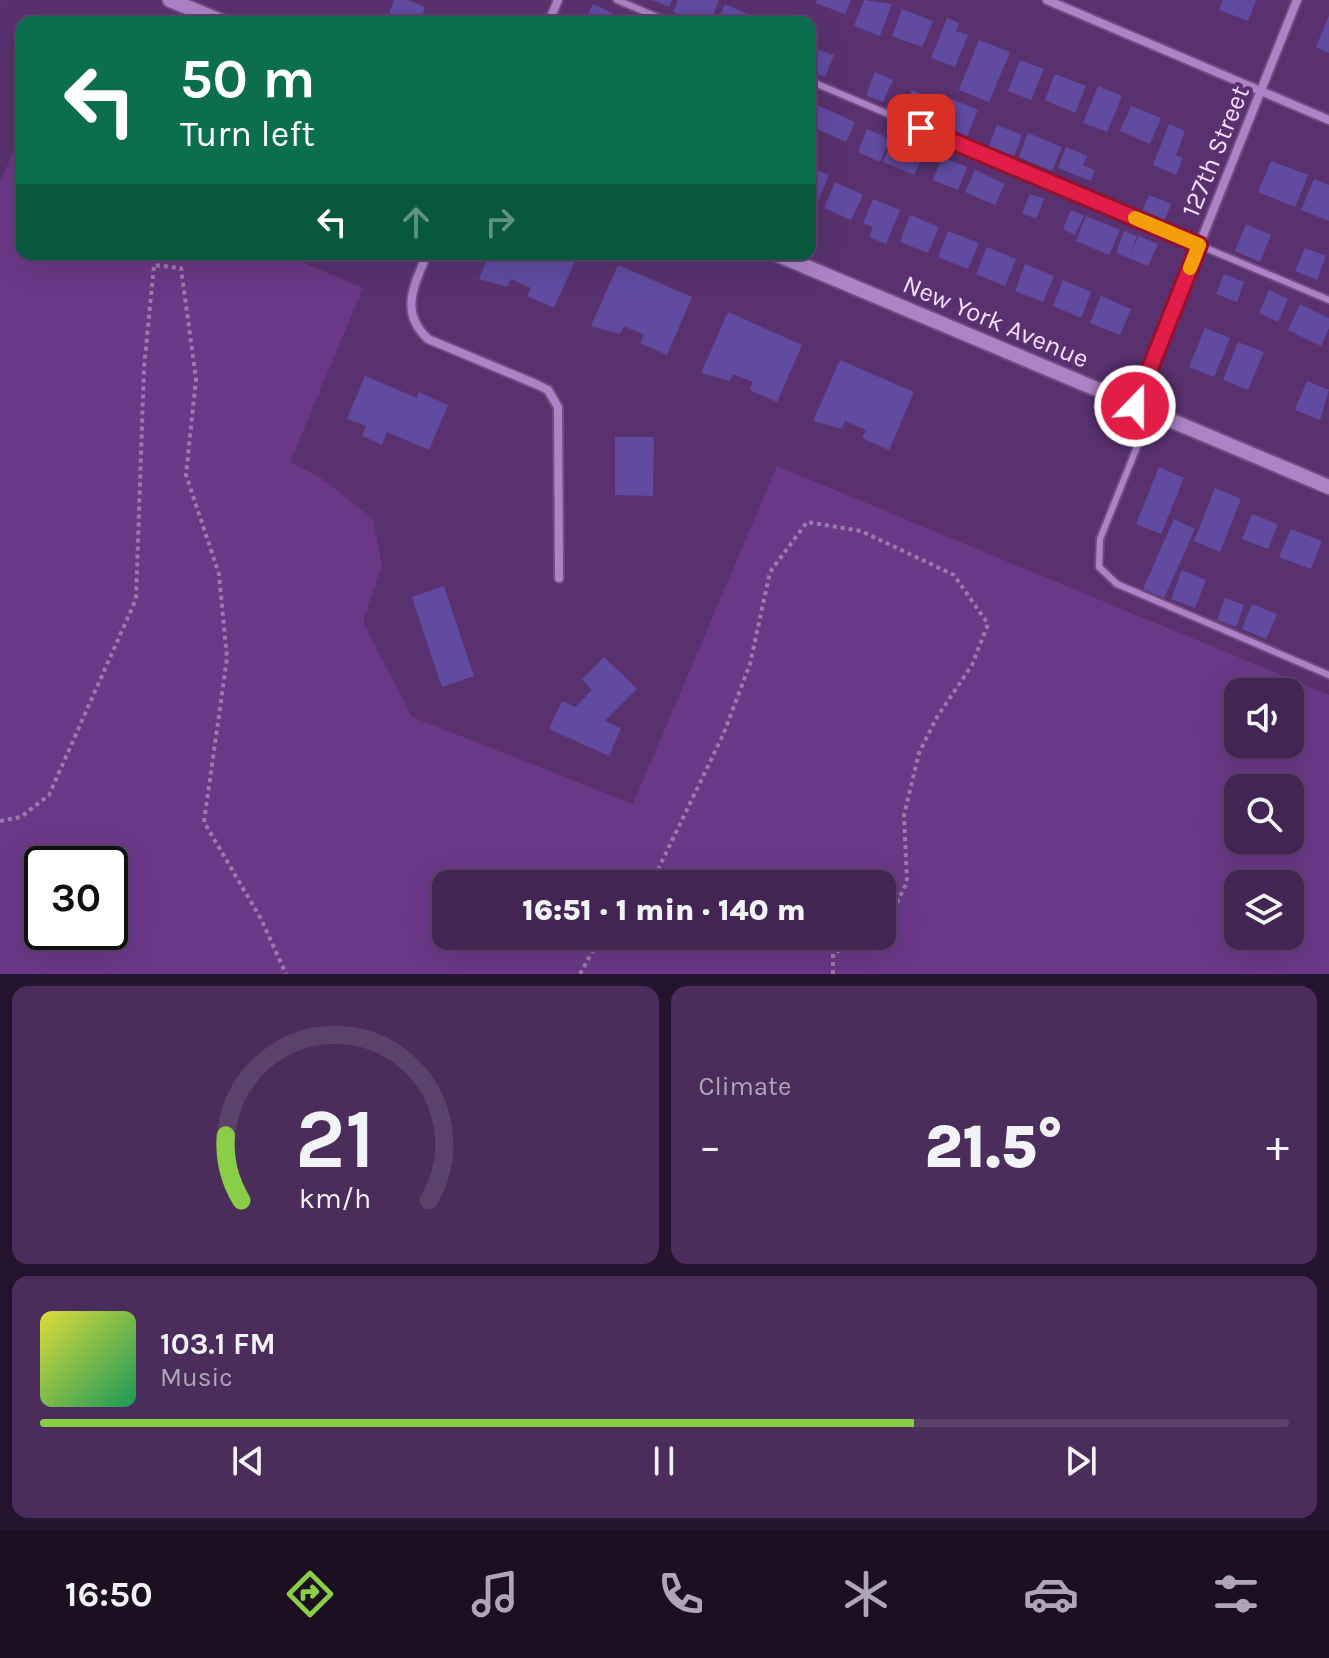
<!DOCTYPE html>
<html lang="en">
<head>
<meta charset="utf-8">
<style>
  body { margin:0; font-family:Karla,sans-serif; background:#4a2d5a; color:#f1f3f6; height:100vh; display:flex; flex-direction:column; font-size:30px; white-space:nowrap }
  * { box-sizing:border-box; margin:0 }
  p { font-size:26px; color:#afa5b8 }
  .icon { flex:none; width:44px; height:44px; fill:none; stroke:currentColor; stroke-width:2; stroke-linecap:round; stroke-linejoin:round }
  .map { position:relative; height:974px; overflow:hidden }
  .panel { display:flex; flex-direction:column; gap:12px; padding:12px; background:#25142e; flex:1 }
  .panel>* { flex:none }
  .top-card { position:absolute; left:16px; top:16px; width:800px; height:244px; border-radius:16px; box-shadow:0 8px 32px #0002,0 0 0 2px #5b426a; background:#0b6e4f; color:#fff; overflow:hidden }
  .fabs { position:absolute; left:1224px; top:678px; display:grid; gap:16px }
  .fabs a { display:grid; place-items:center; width:80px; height:80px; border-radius:16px; background:#432553; box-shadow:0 8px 32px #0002,0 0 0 2px #5b426a; font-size:40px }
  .speed { position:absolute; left:24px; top:846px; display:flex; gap:16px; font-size:40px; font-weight:700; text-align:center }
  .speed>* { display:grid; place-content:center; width:104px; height:104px; border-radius:50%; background:#432553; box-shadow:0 8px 32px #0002,0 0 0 2px #5b426a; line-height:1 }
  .speed .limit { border:4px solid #111; border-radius:12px; background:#fff; color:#111 }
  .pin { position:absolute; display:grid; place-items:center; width:68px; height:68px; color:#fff; margin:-34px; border-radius:16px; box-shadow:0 4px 12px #0006 }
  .me { position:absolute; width:88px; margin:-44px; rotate:22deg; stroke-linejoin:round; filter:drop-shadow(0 0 6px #0008) }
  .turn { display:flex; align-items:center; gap:28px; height:168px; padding:0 32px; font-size:36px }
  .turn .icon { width:104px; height:104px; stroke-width:2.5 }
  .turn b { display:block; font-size:56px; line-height:68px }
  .lanes { display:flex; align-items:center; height:76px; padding:0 32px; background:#0003; justify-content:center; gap:40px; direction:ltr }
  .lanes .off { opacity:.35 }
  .big { font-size:60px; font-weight:800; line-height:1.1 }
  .panel .widget { flex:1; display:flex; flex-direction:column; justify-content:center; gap:12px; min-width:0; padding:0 28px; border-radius:16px; background:#4a2d5a }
  .panel .dial { align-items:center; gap:0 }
  .dial svg { height:208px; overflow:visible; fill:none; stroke:#5b426a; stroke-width:7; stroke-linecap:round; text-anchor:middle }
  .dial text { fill:#f1f3f6; stroke:none }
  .song { display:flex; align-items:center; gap:24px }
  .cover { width:96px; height:96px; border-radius:12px; background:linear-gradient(135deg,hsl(60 70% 55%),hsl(150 70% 35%)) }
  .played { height:8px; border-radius:4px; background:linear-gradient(90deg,#8ace47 70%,#5b426a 70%) }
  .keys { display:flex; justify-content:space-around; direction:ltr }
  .heat { display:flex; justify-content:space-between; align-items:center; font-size:44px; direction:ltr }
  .panel .tiles { flex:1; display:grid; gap:12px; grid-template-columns:1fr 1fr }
  .widget:last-child { grid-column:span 2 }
  .trip { position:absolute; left:432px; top:870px; width:464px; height:80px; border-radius:16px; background:#432553; box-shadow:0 8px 32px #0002,0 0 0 2px #5b426a; font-weight:800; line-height:80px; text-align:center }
  .tabs { display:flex; height:128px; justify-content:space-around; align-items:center; background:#1b0f21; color:#afa5b8 }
  .tabs .icon { width:56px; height:56px }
  .tabs .selected { color:#8ace47 }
  .tabs b { font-size:36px; color:#f1f3f6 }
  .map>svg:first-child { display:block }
</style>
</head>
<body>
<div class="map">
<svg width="1329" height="974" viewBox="0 0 1329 974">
  <rect width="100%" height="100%" fill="#59316f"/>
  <path fill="#6b3887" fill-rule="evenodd" d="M17,142L22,144V254H283L363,288L290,462L321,478L373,519L382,564L363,622L412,717L633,804L777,466L1329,695V974H0V183ZM1238,692H1290V744H1238ZM1238,788H1290V840H1238ZM42,864H110V932H42ZM446,884H882V936H446ZM1238,884H1290V936H1238Z"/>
  <path fill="#604ba1" d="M394,0H408L425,7L420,22H386Z
    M652,0H672L669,7Z
    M678,0H717L719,1L710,22H699L673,12Z
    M817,0H851L845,14L816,3Z
    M864,0L892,4L880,36L854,26Z
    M1223,0H1256L1248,21L1219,10Z
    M593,4L617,15L614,22H585Z
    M725,4L757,18L755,22H717Z
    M902,9L933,21L922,47L892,36Z
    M1329,15V53L1316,47Z
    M947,18L959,23L956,31L968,35L955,67L931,58Z
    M979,40L1010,52L989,102L959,90Z
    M817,49L834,55L825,77L810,72Z
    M1020,60L1044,69L1031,100L1008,91Z
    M875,72L893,80L883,102L866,95Z
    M1055,74L1086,86L1075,113L1045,100Z
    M1098,86L1122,96L1107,132L1083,123Z
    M912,90L928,97L920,117L904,111Z
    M952,99L978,110L967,136L941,125Z
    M810,102L855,122L846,142L810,126Z
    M1131,106L1161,118L1150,144L1120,131Z
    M1169,124L1185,131L1176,155L1183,158L1176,175L1153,165Z
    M997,125L1022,135L1014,156L989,146Z
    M867,129L890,139L880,162L858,152Z
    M1028,133L1062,147L1052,171L1019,157Z
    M894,137L925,151L914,175L883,162Z
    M1066,147L1087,156L1083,165L1095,170L1091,181L1058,168Z
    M942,157L967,167L958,190L933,180Z
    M1271,161L1308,175L1295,207L1258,192Z
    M812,168L829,175L815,208L810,206Z
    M975,170L1005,184L995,205L965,192Z
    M1314,179L1329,185V221L1301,210Z
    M835,182L863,195L851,220L824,208Z
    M1030,194L1044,199L1036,219L1022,213Z
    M1149,195L1171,204L1164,221L1142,212Z
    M873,199L900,210L886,244L869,237L873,227L863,223Z
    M1071,210L1084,216L1075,235L1063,229Z
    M910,215L939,227L928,253L900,242Z
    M1086,216L1120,230L1109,255L1076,241Z
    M1246,224L1271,235L1260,262L1235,251Z
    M948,231L979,243L968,269L938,257Z
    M1124,231L1137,236L1130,254L1139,236L1158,244L1148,266L1116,253Z
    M987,247L1016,259L1005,286L976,274Z
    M1305,248L1326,256L1317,280L1295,271Z
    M489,254H578L554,308L527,296L531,288L511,279L507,287L479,279Z
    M1025,264L1054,276L1043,302L1015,291Z
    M618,265L692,297L667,355L640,343L644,335L624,326L620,334L591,326Z
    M1224,274L1244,282L1237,302L1216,294Z
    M1063,280L1091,292L1081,318L1053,306Z
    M1269,290L1288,299L1278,322L1259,313Z
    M1101,296L1131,309L1120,335L1090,323Z
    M1300,304L1329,318V328L1321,346L1288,330Z
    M728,312L802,345L777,402L750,390L753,382L733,374L730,381L701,373Z
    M1205,328L1230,338L1214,377L1189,367Z
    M1238,342L1264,352L1248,390L1223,380Z
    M840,360L914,392L889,450L862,438L866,430L845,421L842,429L813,421Z
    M365,376L417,398L419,392L448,405L429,450L387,432L382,445L362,436L366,426L347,419Z
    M1307,381L1329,390L1320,420L1295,410Z
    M615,437H654L653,496L615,495Z
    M1159,467L1184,478L1161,534L1136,524Z
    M1215,488L1241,499L1220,552L1194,541Z
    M1252,514L1278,524L1268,549L1242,539Z
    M1174,519L1195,529L1164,598L1143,589Z
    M1291,529L1322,541L1311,569L1279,557Z
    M1182,570L1206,580L1195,608L1171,599Z
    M444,586L474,676L442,687L412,597Z
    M1225,598L1244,605L1236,627L1217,620Z
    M1252,604L1277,614L1266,639L1242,629Z
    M604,657L637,689L605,721L621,728L609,756L549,729L562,701L575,707L592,690L582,679Z"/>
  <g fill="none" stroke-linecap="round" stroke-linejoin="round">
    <g stroke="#704e82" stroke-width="10">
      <path id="service" d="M617,0L669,22
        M810,81L1329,300
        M1151,412L1100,539L1099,567L1117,584L1329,675"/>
    </g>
    <g stroke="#704e82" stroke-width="12">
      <path id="minor" d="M1047,0L1329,120
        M549,22L558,0
        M427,254C414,286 399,312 428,339L538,385L548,390L558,407L559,578
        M1135,406L1297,0"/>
    </g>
    <g stroke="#704e82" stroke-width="18">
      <path id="tertiary" d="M170,0L223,22
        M776,254L1329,487"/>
    </g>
    <path stroke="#997bab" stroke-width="4" stroke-dasharray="4 4" stroke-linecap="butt" d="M0,821L21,817L49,795L136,599L144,368L154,265L181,268L196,379L186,475L219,574L227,658L204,822L261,919L286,974
      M651,884L723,735L750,664L770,572L807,522L861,531L954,575L988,624L972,665L937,717L919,753L904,815L907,882L891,915L882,923
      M580,974L601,936
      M833,974V954L867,936"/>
    <use href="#service" stroke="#ad82c7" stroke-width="6"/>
    <use href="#minor" stroke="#ad82c7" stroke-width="8"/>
    <use href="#tertiary" stroke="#ad82c7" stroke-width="14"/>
  </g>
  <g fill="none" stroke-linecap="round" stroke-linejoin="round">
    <g stroke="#92132f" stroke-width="20">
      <path id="route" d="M921,128L1199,245L1135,406"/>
    </g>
    <use href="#route" stroke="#e11d48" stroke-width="14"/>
    <path stroke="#f59e0b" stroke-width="14" d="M1135,218L1199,245L1190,268"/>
  </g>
  <g text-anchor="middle" stroke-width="8" stroke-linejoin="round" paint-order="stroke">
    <g font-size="26" fill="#f1dffd" stroke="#59316f">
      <text transform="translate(1215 151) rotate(-68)" y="9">127th Street</text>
      <text transform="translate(996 321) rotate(23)" y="9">New York Avenue</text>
    </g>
  </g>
</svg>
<div class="fabs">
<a><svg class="icon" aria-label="sound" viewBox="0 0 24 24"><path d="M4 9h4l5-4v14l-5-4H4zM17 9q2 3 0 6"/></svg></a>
<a><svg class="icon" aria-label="search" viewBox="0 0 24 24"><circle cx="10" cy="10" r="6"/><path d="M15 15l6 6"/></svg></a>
<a><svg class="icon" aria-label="layers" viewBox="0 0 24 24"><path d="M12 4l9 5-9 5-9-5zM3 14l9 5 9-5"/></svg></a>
</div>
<div class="speed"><div class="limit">30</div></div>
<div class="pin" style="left:921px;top:128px;background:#d93025"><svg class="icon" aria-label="arrive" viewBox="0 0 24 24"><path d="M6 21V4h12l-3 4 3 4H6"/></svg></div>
<svg class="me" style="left:1135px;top:406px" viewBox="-20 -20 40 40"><circle r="17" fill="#e11d48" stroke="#fff" stroke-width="3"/><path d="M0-11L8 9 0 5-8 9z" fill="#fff"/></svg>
<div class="trip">16:51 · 1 min · 140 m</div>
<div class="top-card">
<div class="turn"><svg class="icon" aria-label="left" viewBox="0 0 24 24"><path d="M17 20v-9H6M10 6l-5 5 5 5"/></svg><div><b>50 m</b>Turn left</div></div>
<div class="lanes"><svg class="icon" aria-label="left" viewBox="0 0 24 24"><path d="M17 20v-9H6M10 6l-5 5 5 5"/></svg><svg class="icon off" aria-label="ahead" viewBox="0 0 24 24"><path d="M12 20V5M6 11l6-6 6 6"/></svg><svg class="icon off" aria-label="right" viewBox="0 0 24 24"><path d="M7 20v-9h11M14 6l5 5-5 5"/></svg></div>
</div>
</div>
<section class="panel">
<div class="tiles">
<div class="widget dial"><svg viewBox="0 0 100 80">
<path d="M14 69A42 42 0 1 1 86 69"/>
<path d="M14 69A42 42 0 0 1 8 44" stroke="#8ace47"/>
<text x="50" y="56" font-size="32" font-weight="700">21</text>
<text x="50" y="72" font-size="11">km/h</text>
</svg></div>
<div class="widget"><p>Climate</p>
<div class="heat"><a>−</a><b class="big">21.5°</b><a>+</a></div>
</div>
<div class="widget">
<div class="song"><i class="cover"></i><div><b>103.1 FM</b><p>Music</p></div></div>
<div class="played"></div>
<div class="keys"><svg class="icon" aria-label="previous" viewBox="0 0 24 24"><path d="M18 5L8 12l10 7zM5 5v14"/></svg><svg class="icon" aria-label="pause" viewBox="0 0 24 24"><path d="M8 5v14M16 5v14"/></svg><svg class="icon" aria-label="next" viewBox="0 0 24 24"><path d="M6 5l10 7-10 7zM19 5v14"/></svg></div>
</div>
</div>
</section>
<nav class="tabs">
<b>16:50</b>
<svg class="icon selected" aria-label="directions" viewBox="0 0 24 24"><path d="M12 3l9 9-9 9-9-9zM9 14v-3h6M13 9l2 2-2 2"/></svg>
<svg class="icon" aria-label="music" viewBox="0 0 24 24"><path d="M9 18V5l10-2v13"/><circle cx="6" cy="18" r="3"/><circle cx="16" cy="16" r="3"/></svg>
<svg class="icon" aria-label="phone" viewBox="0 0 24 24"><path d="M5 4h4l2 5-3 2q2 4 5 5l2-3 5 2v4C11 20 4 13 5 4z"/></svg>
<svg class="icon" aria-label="climate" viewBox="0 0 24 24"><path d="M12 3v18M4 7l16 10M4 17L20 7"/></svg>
<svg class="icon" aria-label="car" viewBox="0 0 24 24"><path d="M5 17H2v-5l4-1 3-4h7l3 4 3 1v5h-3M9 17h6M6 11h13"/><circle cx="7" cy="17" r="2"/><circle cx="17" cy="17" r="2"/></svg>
<svg class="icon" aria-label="filters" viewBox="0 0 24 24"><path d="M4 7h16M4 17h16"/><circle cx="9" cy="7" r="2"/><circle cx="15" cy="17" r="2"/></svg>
</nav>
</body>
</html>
